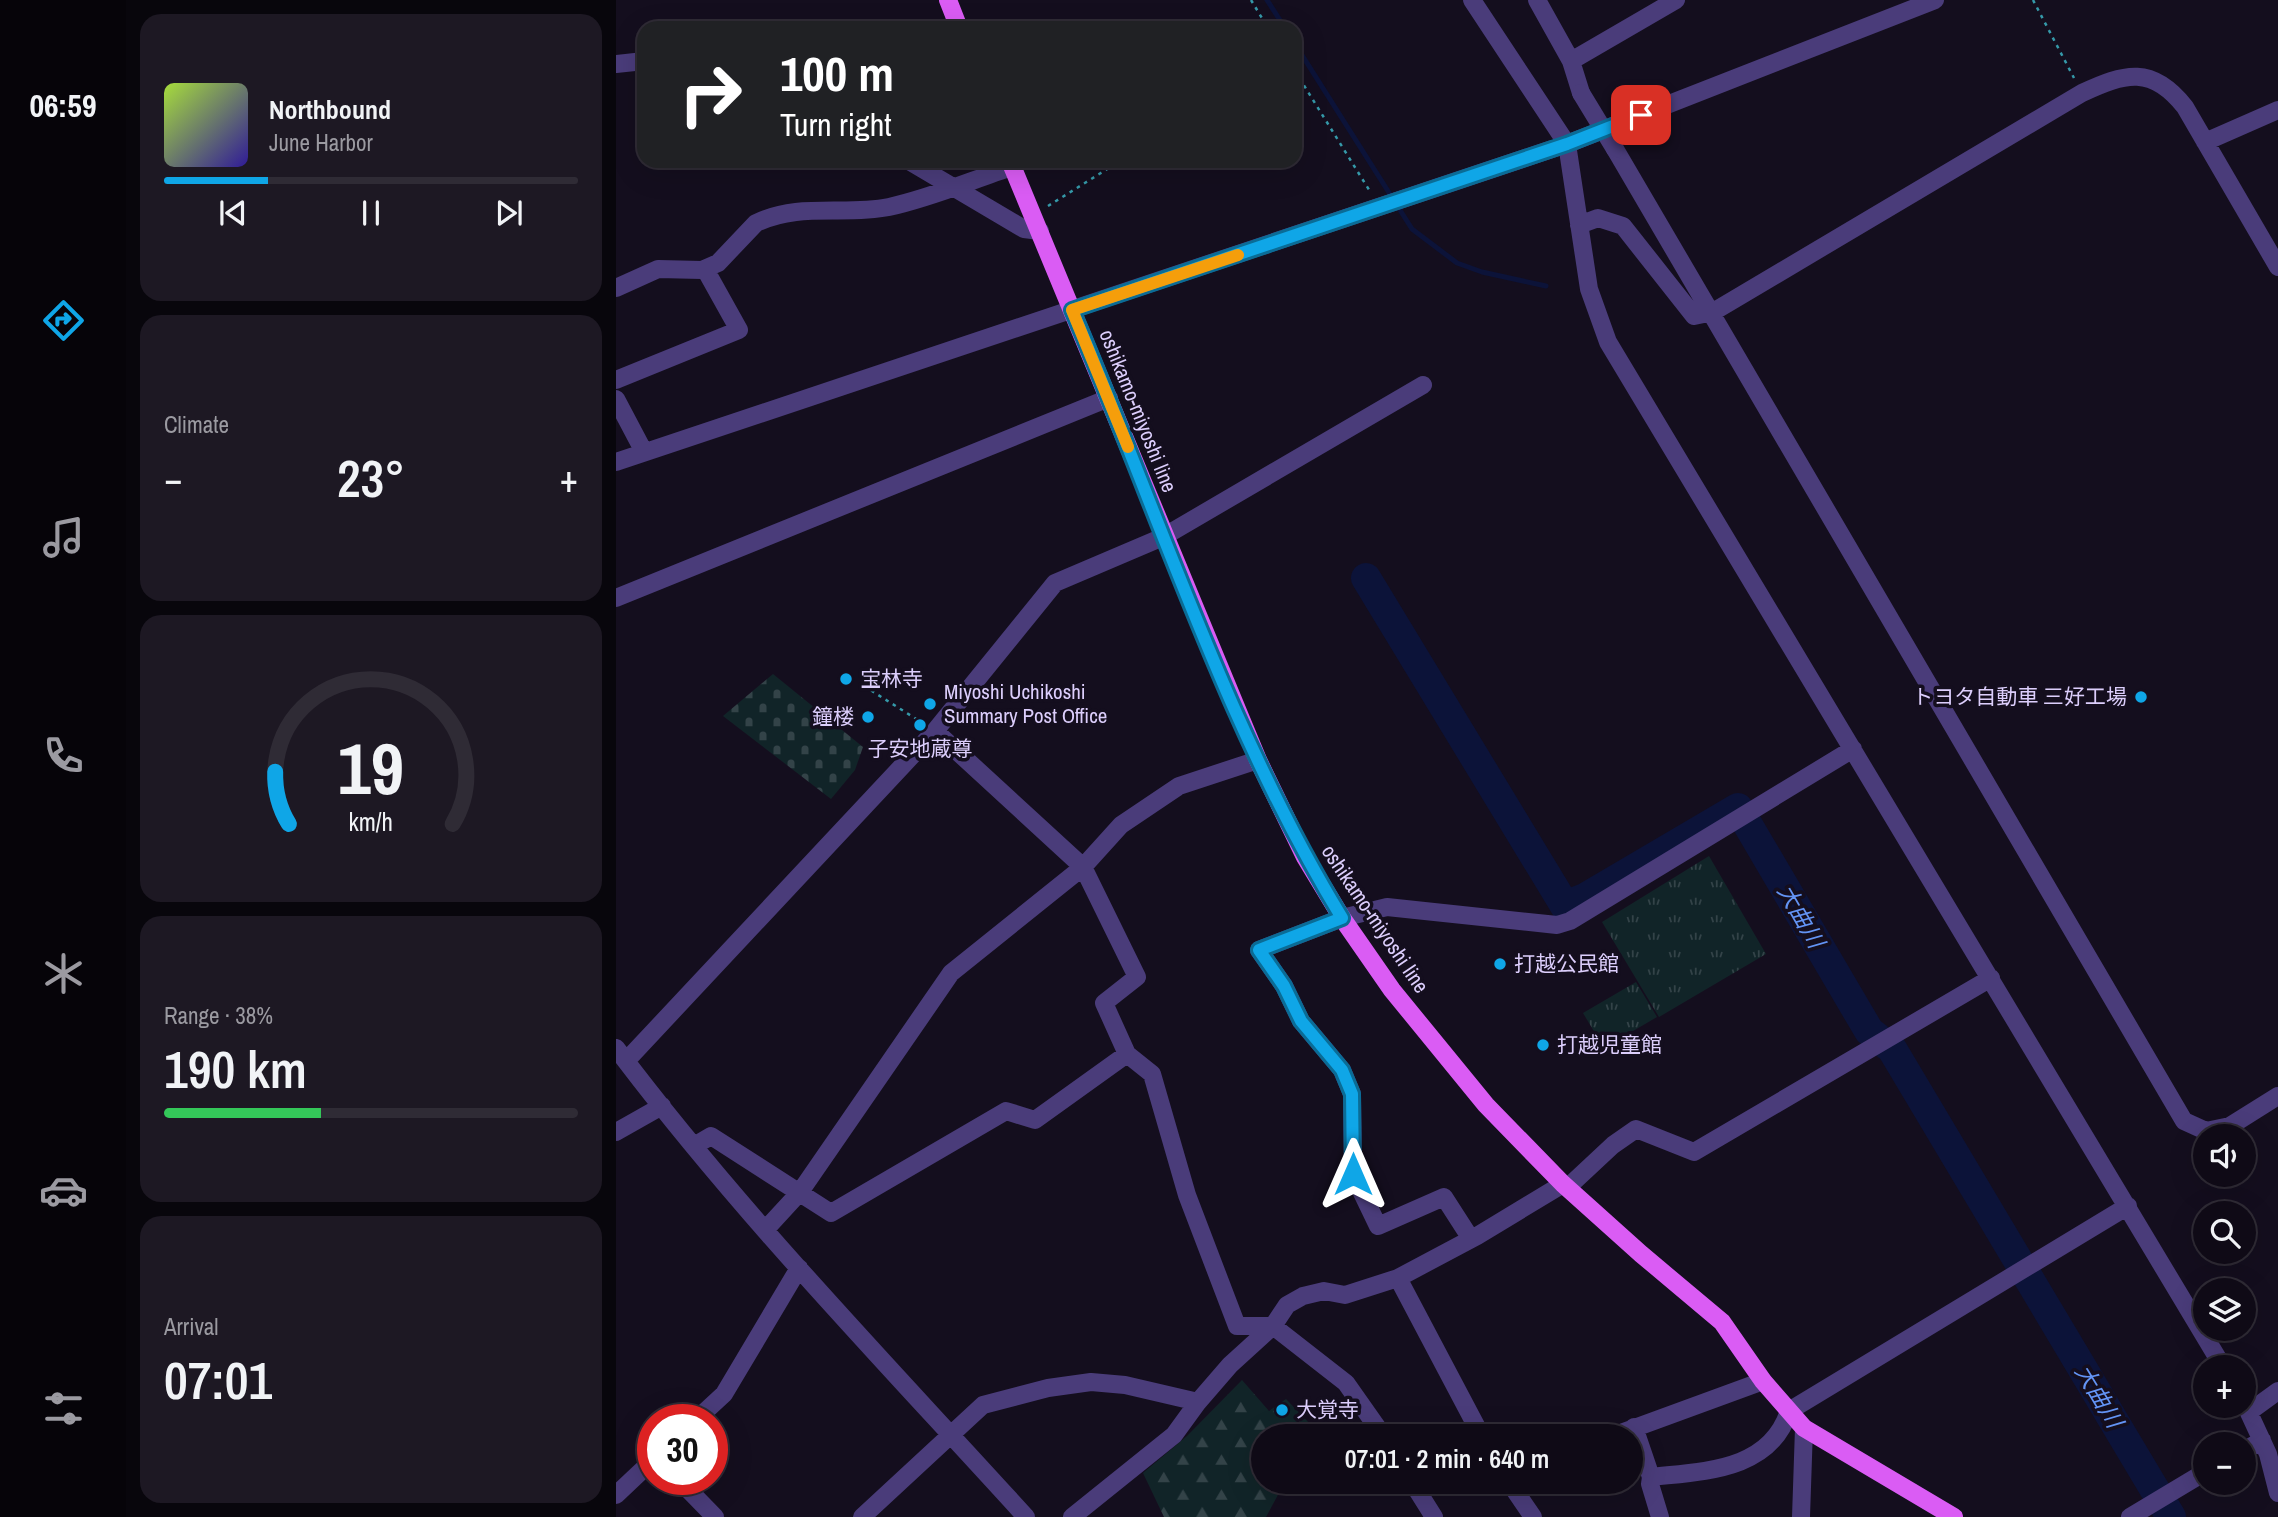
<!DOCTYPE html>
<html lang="en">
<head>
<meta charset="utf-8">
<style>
  body { margin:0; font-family:"Archivo Narrow","Noto Sans JP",sans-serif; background:#1d1823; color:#f1f3f6; height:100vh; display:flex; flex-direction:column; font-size:26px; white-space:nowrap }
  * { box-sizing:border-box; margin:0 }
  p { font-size:23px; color:#9b9aa1 }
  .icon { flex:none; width:38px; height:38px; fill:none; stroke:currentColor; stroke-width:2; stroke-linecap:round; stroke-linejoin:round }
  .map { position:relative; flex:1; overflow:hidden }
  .panel { display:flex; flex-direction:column; gap:14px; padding:14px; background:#08060c; width:490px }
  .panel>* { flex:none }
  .hud { position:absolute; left:21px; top:21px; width:665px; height:147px; border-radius:21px; box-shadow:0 7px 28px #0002,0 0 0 2px #2f2b35; background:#202124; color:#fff; overflow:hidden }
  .tools { position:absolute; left:1577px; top:1124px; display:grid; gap:14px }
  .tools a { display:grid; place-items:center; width:63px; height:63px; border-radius:50%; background:#0f0a16; box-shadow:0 7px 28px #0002,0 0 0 2px #2f2b35; font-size:35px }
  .speed { position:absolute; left:21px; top:1404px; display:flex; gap:14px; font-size:35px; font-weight:700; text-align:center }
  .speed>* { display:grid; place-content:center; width:91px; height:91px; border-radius:50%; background:#0f0a16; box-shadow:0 7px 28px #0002,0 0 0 2px #2f2b35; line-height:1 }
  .speed .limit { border:10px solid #d22; background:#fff; color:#111 }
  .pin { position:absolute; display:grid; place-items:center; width:60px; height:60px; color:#fff; margin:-30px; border-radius:14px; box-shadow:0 4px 10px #0006 }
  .me { position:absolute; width:77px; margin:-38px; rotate:0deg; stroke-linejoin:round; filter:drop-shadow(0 0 5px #0008) }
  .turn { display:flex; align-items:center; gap:24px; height:147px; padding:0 28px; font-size:32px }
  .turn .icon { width:91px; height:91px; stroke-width:2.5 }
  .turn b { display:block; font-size:49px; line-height:60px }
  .big { font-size:52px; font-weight:600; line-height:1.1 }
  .panel .tile { flex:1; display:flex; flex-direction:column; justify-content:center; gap:10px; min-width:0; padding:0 24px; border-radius:21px; background:#1d1823 }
  .panel .dial { align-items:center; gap:0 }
  .dial svg { height:182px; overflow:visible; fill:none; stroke:#2f2b35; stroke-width:7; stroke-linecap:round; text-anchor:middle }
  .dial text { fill:#f1f3f6; stroke:none }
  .song { display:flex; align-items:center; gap:21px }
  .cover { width:84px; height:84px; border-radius:10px; background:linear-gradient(135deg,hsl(80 70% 55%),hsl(250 70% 35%)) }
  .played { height:7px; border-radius:4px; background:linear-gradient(90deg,#0fa6e7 25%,#2f2b35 25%) }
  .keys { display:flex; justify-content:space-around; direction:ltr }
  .heat { display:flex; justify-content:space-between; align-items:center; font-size:38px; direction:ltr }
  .charge { height:10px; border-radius:5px; background:linear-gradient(90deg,#34c759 38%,#2f2b35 0) }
  .trip { position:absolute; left:635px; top:1424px; width:392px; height:70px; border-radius:35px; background:#0f0a16; box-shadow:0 7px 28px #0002,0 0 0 2px #2f2b35; font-weight:600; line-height:70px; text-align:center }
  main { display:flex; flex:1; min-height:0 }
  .dock { display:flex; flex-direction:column; width:126px; justify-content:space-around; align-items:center; background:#060409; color:#9b9aa1 }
  .dock .icon { width:49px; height:49px }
  .dock .active { color:#0fa6e7 }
  .dock b { font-size:32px; color:#f1f3f6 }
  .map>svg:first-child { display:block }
</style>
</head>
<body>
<main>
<nav class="dock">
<b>06:59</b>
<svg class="icon active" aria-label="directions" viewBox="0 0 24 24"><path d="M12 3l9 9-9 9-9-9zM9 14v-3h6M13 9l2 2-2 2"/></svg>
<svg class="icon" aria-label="music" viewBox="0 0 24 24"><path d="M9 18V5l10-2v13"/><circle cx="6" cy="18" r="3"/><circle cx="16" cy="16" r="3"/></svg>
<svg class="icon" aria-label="phone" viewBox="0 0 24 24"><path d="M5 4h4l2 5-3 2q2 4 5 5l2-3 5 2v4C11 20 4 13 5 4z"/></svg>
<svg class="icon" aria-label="climate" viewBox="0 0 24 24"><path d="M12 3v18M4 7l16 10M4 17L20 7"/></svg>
<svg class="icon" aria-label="car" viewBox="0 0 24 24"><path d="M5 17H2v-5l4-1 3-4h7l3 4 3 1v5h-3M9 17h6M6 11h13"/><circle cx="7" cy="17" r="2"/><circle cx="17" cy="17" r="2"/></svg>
<svg class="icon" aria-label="filters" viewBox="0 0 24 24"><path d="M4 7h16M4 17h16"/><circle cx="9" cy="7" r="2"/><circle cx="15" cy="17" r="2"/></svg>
</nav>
<section class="panel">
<div class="tile">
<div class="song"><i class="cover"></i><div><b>Northbound</b><p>June Harbor</p></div></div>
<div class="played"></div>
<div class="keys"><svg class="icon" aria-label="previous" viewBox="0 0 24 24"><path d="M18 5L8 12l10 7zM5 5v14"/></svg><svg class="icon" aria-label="pause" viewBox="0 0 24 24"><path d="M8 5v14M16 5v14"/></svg><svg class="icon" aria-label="next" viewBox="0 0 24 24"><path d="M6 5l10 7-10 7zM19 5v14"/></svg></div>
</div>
<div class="tile"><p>Climate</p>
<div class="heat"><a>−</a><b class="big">23°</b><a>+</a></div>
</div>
<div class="tile dial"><svg viewBox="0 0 100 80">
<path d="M14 69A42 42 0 1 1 86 69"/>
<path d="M14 69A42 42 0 0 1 8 46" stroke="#0fa6e7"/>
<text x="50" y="56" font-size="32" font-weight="700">19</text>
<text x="50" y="72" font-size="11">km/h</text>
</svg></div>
<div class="tile"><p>Range · 38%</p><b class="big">190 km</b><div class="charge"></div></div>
<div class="tile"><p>Arrival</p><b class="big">07:01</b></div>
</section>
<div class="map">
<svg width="1662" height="1517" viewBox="0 0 1662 1517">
  <defs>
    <pattern id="grass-tufts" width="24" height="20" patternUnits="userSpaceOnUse" patternTransform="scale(1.75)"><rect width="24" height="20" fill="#112428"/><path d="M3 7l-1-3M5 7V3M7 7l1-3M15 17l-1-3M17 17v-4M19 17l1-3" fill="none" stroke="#334348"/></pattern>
    <pattern id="forest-firs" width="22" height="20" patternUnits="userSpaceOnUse" patternTransform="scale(1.75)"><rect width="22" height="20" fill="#112428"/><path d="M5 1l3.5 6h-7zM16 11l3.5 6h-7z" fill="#334348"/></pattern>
    <pattern id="cemetery-stones" width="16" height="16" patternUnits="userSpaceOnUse" patternTransform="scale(1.75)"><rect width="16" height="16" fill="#112428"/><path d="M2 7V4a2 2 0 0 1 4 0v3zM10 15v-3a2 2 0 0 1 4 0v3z" fill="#334348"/></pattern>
  </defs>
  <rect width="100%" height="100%" fill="#140e1e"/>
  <path fill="url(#grass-tufts)" d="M1093,856L1150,954L1043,1017L986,922Z
    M1020,982L1041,1017L988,1048L967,1013Z"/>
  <path fill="url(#forest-firs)" d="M626,1380L653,1411L670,1399L695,1425V1437H648V1482H662L663,1493L650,1517H548L527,1473L571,1436Z"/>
  <path fill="url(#cemetery-stones)" d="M157,674L247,747L239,770L215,799L107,716Z"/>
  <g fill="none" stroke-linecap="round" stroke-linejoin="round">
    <path stroke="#0c1339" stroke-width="5" d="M651,0L669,28
      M679,44L796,229L841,263L866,272L930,286"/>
    <path stroke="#0c1339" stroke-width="30" d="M750,578L949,906L969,898L1122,808L1253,1031L1276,1049L1555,1517"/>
    <path stroke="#3599a9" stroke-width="2.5" stroke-dasharray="3.5 5" stroke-linecap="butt" d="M635,0L652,28
      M1417,0L1458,78
      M679,71L755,193
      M432,206L504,161
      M248,686L305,722"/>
    <path stroke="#4a3c7a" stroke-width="18" d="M856,0L951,144L973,289L992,342L1607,1367
      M921,0L955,61L965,93
      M955,61L1060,0
      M0,64L28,61
      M1589,142L1662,110
      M999,149L1568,1121L1590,1131L1614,1126L1662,1096
      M293,161L408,229L424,231
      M963,225L982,218L1007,226L1078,316L1097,312L1466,93C1509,73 1536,65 1569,107L1662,267
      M0,288L42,269L86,270L102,263L140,223C184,202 228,216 273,207C315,198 356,180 396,167
      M0,380L123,330L89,269
      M0,399L28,452
      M0,462L951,144L1319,0
      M0,598L493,398
      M319,731L467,867L521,977L488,1003L511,1054L536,1074L571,1195L621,1326H657L730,1383L768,1437
      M0,1048C125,1214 271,1364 410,1517
      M10,1061L319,731L439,583L547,537L807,385
      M0,1132L46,1106
      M78,1146L95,1136L215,1213L390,1111L419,1120L511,1054
      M952,1187L997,1145L1020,1129L1078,1152L1375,978
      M150,1229L184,1192L335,973L467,867L505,825L563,786L642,760
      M855,1239L828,1197L762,1226L737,1174L736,1094L726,1070L685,1021L668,986L643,950L726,918L771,907L941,925L954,921L1237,749
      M782,1278L866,1437
      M1628,1402L1652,1454L1662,1493
      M1633,1412L1662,1391
      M81,1419L108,1394L183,1268
      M1018,1427L1035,1477C1088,1471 1154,1471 1173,1411L1512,1206
      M994,1437L1147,1381
      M1628,1451L1646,1440
      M1035,1477L1034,1484L1044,1517
      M62,1479L99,1517
      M796,1482L818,1517
      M893,1482L917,1517
      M0,1495L37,1460
      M246,1517L367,1405L432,1388L475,1382L509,1385L582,1402
      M456,1517L558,1435L582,1402L614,1365L657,1326L671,1305L687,1296L708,1291L729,1295L782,1278L861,1236L947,1184
      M1185,1517L1188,1428
      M1514,1517L1589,1472"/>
    <path stroke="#da5cf4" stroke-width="18" d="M332,0L343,28
      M394,161L642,760L689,857L726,918L776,990L870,1105L947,1184L1025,1254L1106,1322L1147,1381L1188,1428L1338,1517"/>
    <path stroke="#4a3c7a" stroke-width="18" d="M965,93L999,149"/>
  </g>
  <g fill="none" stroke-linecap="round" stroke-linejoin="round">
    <g stroke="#0a6c96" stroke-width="18">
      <path id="route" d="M737,1174L736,1094L726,1070L685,1021L668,986L643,950L726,918C610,728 543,513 456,310L951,144L1025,115"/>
    </g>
    <use href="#route" stroke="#0fa6e7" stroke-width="12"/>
    <path stroke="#f59e0b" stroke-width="12" d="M512,447L456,310L622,255"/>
  </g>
  <g fill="#0fa6e7" stroke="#140e1e" stroke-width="2.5">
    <circle cx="230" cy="679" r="7"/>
    <circle cx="1525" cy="697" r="7"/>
    <circle cx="314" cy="704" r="7"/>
    <circle cx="252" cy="717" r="7"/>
    <circle cx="304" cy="725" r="7"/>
    <circle cx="884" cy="964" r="7"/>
    <circle cx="927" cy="1045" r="7"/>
    <circle cx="666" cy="1410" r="7"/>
  </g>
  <g text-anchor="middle" stroke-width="7" stroke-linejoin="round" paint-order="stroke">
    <g font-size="21" fill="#dccefc" stroke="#140e1e">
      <text transform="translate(522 411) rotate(68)" y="7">oshikamo-miyoshi line</text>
      <text transform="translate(759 919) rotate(56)" y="7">oshikamo-miyoshi line</text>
    </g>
    <g font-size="21" fill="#dccefc" stroke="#140e1e" text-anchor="start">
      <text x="244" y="686">宝林寺</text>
      <text x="328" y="699">Miyoshi Uchikoshi<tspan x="328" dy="24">Summary Post Office</tspan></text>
      <text x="1511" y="704" text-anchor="end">トヨタ自動車 三好工場</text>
      <text x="238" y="724" text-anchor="end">鐘楼</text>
      <text x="304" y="756" text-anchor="middle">子安地蔵尊</text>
      <text x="898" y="971">打越公民館</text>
      <text x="941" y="1052">打越児童館</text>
      <text x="680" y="1417">大覚寺</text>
    </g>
    <g font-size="23" font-style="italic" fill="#6394f5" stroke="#140e1e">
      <text transform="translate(1185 916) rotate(60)" y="8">大曲川</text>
      <text transform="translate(1483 1396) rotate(59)" y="8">大曲川</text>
    </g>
  </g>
</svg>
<div class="tools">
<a><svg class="icon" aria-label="sound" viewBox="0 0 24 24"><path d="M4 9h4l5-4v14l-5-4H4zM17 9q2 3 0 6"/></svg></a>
<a><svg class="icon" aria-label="search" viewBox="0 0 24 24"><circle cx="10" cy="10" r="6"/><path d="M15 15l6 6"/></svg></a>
<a><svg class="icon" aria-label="layers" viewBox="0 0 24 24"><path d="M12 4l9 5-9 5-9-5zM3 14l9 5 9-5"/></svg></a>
<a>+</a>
<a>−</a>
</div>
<div class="speed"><div class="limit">30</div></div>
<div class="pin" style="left:1025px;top:115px;background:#d93025"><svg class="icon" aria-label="arrive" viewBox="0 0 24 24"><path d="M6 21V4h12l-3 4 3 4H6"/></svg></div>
<svg class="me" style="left:737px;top:1174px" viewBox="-20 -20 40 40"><path d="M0-17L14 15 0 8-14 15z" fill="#0fa6e7" stroke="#fff" stroke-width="4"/></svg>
<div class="trip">07:01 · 2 min · 640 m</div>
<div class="hud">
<div class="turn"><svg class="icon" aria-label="right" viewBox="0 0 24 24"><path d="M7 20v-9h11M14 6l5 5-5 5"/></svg><div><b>100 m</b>Turn right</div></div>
</div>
</div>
</main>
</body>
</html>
